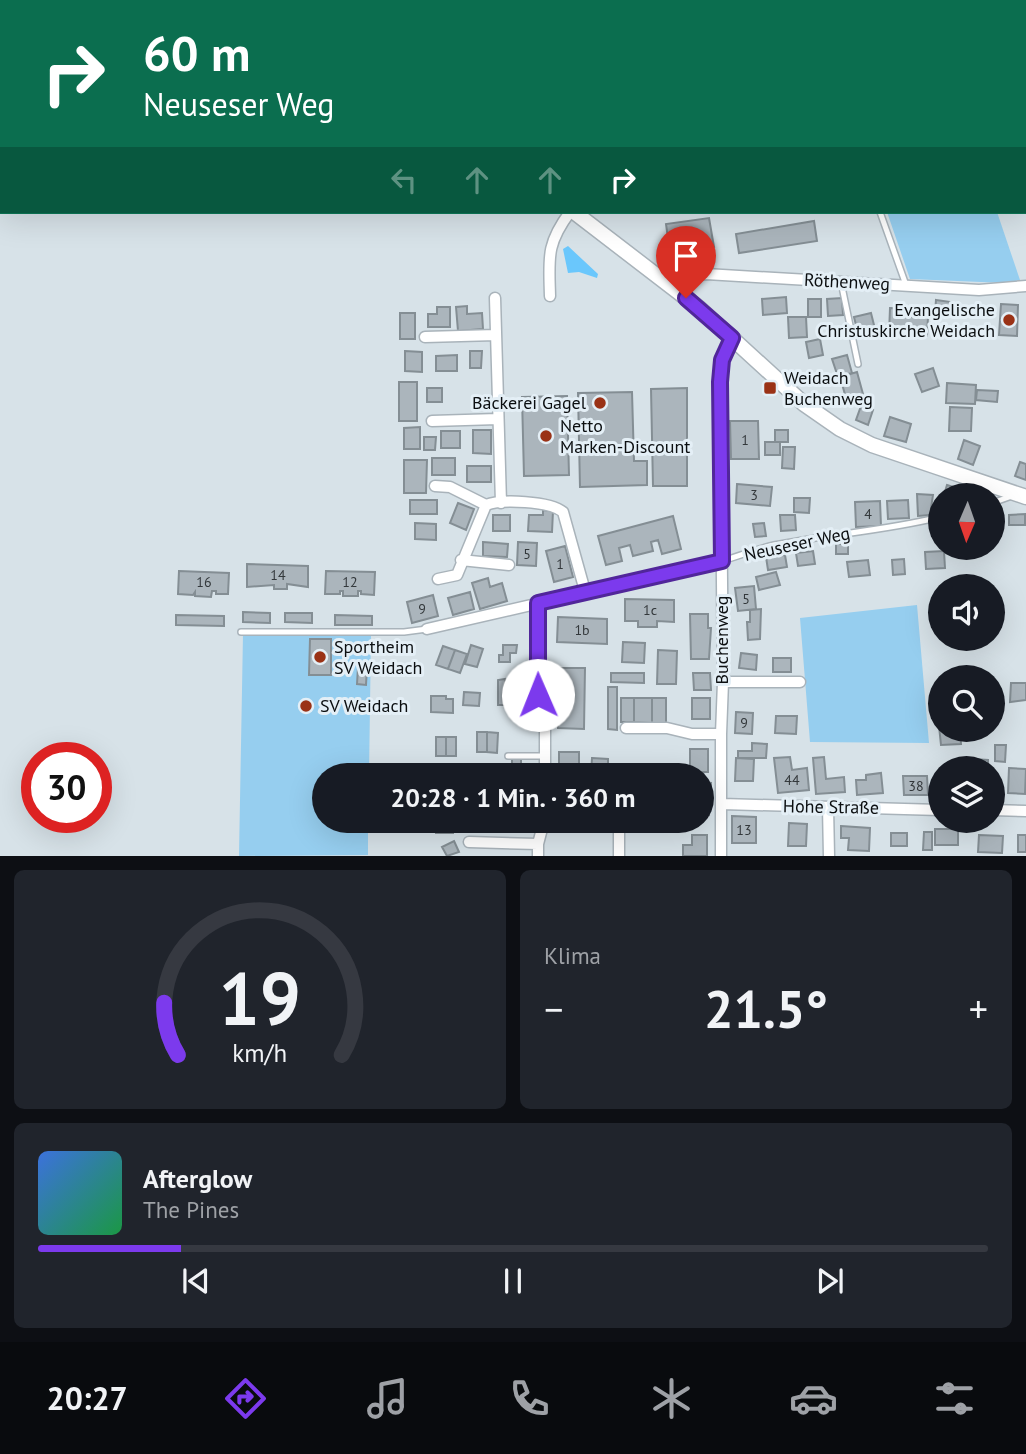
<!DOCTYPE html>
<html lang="de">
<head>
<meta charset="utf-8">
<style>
  body { margin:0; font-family:"PT Sans",sans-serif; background:#20242c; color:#f1f3f6; height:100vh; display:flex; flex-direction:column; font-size:26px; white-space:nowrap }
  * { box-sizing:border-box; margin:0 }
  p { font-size:23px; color:#9ea1a6 }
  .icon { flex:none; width:38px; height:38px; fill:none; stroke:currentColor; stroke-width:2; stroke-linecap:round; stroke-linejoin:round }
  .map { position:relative; height:856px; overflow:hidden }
  .drawer { display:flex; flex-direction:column; gap:14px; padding:14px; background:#0d0f14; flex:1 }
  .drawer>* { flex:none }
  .top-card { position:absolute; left:0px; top:0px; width:1027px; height:214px; box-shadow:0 7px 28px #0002; background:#0b6e4f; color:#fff; overflow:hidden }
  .needle { width:46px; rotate:182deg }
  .buttons { position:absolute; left:928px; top:483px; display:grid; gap:14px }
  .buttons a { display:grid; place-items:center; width:77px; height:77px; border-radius:50%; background:#171b24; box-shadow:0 7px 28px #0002; font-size:35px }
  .speed { position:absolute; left:21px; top:742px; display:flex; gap:14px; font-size:35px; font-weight:700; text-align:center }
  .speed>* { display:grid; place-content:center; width:91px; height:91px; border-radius:50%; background:#171b24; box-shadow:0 7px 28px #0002; line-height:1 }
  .speed .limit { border:10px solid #d22; background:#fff; color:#111 }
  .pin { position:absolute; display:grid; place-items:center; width:60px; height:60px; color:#fff; margin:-72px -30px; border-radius:50% 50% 50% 0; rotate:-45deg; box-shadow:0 0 7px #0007 }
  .pin .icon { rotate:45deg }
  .me { position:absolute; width:77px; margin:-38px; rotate:359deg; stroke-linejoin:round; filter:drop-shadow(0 0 5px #0008) }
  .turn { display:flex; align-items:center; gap:24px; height:147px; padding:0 28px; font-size:32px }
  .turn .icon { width:91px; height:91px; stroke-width:2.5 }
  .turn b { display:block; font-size:49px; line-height:60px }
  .lanes { display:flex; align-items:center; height:66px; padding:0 28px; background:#0003; justify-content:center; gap:35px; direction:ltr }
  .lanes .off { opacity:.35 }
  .big { font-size:52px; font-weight:600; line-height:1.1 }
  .drawer .widget { flex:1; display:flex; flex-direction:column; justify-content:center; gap:10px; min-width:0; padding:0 24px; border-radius:10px; background:#20242c }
  .drawer .dial { align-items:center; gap:0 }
  .dial svg { height:182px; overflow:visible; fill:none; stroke:#363941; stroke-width:7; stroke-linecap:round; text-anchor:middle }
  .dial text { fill:#f1f3f6; stroke:none }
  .song { display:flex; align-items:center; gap:21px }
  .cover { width:84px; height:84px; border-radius:10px; background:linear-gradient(135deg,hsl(220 70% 55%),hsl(140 70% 35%)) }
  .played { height:7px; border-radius:4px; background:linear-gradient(90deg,#7c3aed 15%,#363941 15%) }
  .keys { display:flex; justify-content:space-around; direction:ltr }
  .heat { display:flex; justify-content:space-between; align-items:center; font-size:38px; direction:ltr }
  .drawer .tiles { flex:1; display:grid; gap:14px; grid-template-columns:1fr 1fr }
  .widget:last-child { grid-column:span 2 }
  .trip { position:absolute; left:312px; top:763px; width:402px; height:70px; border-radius:35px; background:#171b24; box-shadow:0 7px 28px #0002; font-weight:600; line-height:70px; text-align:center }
  .tabs { display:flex; height:112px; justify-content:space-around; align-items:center; background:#090b0e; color:#9ea1a6 }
  .tabs .icon { width:49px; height:49px }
  .tabs .selected { color:#7c3aed }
  .tabs b { font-size:32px; color:#f1f3f6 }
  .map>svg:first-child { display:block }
</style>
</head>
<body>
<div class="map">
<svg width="1026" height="856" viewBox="0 0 1026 856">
  <rect width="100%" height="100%" fill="#d7e2e8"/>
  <path fill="#96ceef" d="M887,212H997L1020,280L1005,283L910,279Z
    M917,605L929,743L810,742L800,618Z
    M243,634L371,636L369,775H324V821H368V855L239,856Z"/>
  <path fill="#6ac7fc" d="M568,246L598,274L597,278L579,272L568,273L563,249Z"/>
  <path fill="#abb5bc" stroke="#848e94" stroke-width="2" d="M709,218L714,247L670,253L666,224Z
    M814,221L817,241L739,253L736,234Z
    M786,297L787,313L763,315L762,299Z
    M842,298L843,315L828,316L827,299Z
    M808,299H821V317H808Z
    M936,300L951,302L950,314L935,313Z
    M1001,304L1018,305L1017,336L999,335Z
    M467,306V314L482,313L483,329L458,331L456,307Z
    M437,307H450V327H428V314H437Z
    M890,308L910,309L909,317H928L927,336L889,334Z
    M400,313H415V339H400Z
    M871,313L875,329L858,333L854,317Z
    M788,317H806L807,337L789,338Z
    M820,339L823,355L809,358L806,342Z
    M405,351L422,352V372L405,371Z
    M470,351H482L481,368H470Z
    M457,355V371H436V356Z
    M847,355L852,373L838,377L832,359Z
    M933,368L939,386L922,392L915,374Z
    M857,372L863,394L846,398L840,377Z
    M399,382H417V421H399Z
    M947,383L976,385L975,404L946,403Z
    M427,388H442V402H427Z
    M687,388V486H653L651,389Z
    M977,390L998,391L997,402L976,400Z
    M632,392L634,461H647V485L580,487L578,393Z
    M567,396L569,475L524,476L522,397Z
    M861,406L873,410L868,425L856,420Z
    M950,407L972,408L971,431H949Z
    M890,417L911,424L906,442L884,436Z
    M730,421H758L759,459H731Z
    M420,427V449H404V428Z
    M473,430H491V454L473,453Z
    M775,430H788V442H775Z
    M441,431H460V448H441Z
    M424,437H436L435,450H424Z
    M964,440L980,446L973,465L958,459Z
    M765,442H780V455H765Z
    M783,447H795L794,469L782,468Z
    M432,458H455V475H432Z
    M404,460H427L426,493H404Z
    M1020,462L1026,464V480L1015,476Z
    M467,466H491V482H467Z
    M737,484L772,487L770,506L736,503Z
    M947,485L969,492L968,495H944Z
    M917,494L933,495L930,515L918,516Z
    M794,498H810L809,513L794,512Z
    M410,500H437V514H410Z
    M908,500L909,518L888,519L887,501Z
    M880,501L881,526L856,527L855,502Z
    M458,503L474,509L466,530L450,523Z
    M543,510L553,511L552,532L528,531L529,515H543Z
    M1025,514V525H1009V515Z
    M493,515H510V531H493Z
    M780,515H795L796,530L781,531Z
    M673,516L681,549L662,554L658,540L651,542L653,551L633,556L630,545L619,548L622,561L606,565L598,536Z
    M415,523L436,524V540L415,539Z
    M764,523L766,536L755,537L753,524Z
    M483,542L508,544L507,557L483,556Z
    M518,542L537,543L536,566L517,565Z
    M836,544H848V554H836Z
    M565,546L573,577L554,582L546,551Z
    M813,551L815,564L798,566L796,553Z
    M944,551L945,568L926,569L925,552Z
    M785,555L787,567L768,570L766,557Z
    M904,559L905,574L893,575L892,560Z
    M868,560L870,575L849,577L847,562Z
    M247,564L308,566V587L287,584V589H274V585L247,587Z
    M179,571L229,573L228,594H216V591H212L211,597L195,596V592L193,595L178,594Z
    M326,571L375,572L374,595L361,594V591H358V596H343V591H340V594H325Z
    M776,572L780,585L759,590L756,577Z
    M488,578L490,587L502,583L507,601L480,609L472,583Z
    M754,586L756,609L738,611L735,588Z
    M470,592L474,609L453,615L448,598Z
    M433,595L438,616L412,623L407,602Z
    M625,599L674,600V622L657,621V627H638V621H625Z
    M761,609L760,639L748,640L747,622H750V610Z
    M243,612L270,613V623L243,622Z
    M285,613H312V623L285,622Z
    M690,614H708V628H711L709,659H691Z
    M176,615L224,616V626L176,625Z
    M335,615L372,616V625H335Z
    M558,617L607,619V644L557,642Z
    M310,639H331V675H309Z
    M623,642L645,643L644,663L622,662Z
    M471,645L483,649L477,667L465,664Z
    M503,645H517L516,653H510V662H499V655H503Z
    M443,646L455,650L448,669L436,665Z
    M455,650L467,654L460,673L448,669Z
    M658,650L677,651L676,684H657Z
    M741,653L757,655L756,670L739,668Z
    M773,658H791V672H773Z
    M358,667H367L366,685L357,684Z
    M558,668H585L584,729L558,728Z
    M611,673H644V683L611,682Z
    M693,673H710L711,690H694Z
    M505,679V686H512V705H498V680Z
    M1011,683H1026V700L1010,702Z
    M608,687H617V730L608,729Z
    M464,692L480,693L479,706L463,705Z
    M431,696H446V699H453V713L431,712Z
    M621,698H634V722H621Z
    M634,698H652V723L634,722Z
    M652,698H666V723H652Z
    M692,698H710V719H692Z
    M736,712L753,713L752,734L735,733Z
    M776,716H797L796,734L775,733Z
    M939,726L940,730H960L961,744L941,745Z
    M477,732H487V752H477Z
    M487,732L498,733L497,753L487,752Z
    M436,737H446V756H436Z
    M446,737H456V756H446Z
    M752,743L767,744L766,758H738V751H752Z
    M995,745H1006L1005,762L995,761Z
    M690,749H708V772H690Z
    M559,752H579V775H559Z
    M790,757L792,770L807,768L809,790L778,793L774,758Z
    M824,757L826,779L844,777L845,792L816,794L813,758Z
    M512,758L521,759V775H512Z
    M592,758L608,759V775H591Z
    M736,758L754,759L753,781H735Z
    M972,759L988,760V768H972Z
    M1009,768L1026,769L1025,794L1008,793Z
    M881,773L883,793L857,795L856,780H866V775Z
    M903,776H927L928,795H904Z
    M702,782L711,783L709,815L702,814Z
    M732,816L756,817V843H732Z
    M436,821H453V833H436Z
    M515,821H529V832H515Z
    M586,821H606V831L586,830Z
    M789,823L807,824L806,846H788Z
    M841,826L870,828L869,851L848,850L849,838H841Z
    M935,829H958V845H935Z
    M924,832H932V850H923Z
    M891,833H907V846H891Z
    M692,835H707V856H683V845H692Z
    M979,835L1003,836L1002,853L978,852Z
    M1018,835H1026V852H1018Z
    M454,841L459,852L447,856L442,847Z"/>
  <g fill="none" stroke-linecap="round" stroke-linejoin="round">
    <g stroke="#a9b3ba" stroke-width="8">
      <path id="lane" d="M880,212L906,285
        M841,282L858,364
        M992,503L1012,496
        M722,561C739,556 756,549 774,545C829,534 885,531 940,517
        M241,632H404L427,629
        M508,756H545"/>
    </g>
    <g stroke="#a9b3ba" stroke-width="13">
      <path id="street" d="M673,288L689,276L706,274L979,290L1026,286
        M550,296C549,258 546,244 570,212
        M495,298L501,503
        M425,337L496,335
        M432,421L498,419
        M435,486L450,487L486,505
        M461,560L509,565
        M438,579L457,575L486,505C501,499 550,501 563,512L585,591
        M538,603V695L545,727V775
        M427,629L722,561
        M723,682H800
        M626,728H667L692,734H721
        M722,804L940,810
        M828,807L829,856
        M992,810L1026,811
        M469,842L538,844
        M538,856V844L544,821
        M619,856V821
        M721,856V734L723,682L720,382L722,360L731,338"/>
    </g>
    <g stroke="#a9b3ba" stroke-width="17">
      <path id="secondary" d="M309,0L311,2
        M574,212L699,308L804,404L840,429L872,445L1026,497"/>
    </g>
    <use href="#lane" stroke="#fff" stroke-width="5"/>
    <use href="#street" stroke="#fff" stroke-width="10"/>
    <use href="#secondary" stroke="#fff" stroke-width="14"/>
  </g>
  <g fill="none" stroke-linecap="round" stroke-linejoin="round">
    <g stroke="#51269a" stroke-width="18">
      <path id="route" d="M538,695V603L722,561L720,382L722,360L732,338L686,298"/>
    </g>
    <use href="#route" stroke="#7c3aed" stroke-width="12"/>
  </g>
  <g fill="#9a3216" stroke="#e4eff6" stroke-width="2.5">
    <circle cx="1009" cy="320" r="7"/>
    <rect x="763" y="381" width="14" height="14" rx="3.5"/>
    <circle cx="600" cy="403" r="7"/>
    <circle cx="546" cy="436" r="7"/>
    <circle cx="320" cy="657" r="7"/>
    <circle cx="306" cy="706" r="7"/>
  </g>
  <g text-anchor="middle" stroke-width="6" stroke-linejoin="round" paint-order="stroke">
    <g font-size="14" fill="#33383b">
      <text x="745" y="445">1</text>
      <text x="754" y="500">3</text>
      <text x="868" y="519">4</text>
      <text x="527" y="559">5</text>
      <text x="560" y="569">1</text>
      <text x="278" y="580">14</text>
      <text x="204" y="587">16</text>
      <text x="350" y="587">12</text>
      <text x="746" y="604">5</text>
      <text x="422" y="614">9</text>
      <text x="650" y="615">1c</text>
      <text x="582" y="635">1b</text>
      <text x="744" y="728">9</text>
      <text x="792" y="785">44</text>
      <text x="916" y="791">38</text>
      <text x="744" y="835">13</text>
    </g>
    <g font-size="18" fill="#0b0e10" stroke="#e4eff6">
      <text transform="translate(847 282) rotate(3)" y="6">Röthenweg</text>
      <text transform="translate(797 544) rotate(-12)" y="6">Neuseser Weg</text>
      <text transform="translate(722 640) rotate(-90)" y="6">Buchenweg</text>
      <text transform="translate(831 807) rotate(1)" y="6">Hohe Straße</text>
    </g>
    <g font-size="18" fill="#0b0e10" stroke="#e4eff6" text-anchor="start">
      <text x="995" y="316" text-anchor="end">Evangelische<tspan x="995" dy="21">Christuskirche Weidach</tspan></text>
      <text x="784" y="384">Weidach<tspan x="784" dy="21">Buchenweg</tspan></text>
      <text x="586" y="409" text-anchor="end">Bäckerei Gagel</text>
      <text x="560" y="432">Netto<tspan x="560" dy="21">Marken-Discount</tspan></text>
      <text x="334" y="653">Sportheim<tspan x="334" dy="21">SV Weidach</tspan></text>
      <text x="320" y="712">SV Weidach</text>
    </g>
  </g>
</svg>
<div class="buttons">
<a><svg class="needle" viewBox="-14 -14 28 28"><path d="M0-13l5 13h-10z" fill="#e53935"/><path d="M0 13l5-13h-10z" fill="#9ea1a6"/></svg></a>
<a><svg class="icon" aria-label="sound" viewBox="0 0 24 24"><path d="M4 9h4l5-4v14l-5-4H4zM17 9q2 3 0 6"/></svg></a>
<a><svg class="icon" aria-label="search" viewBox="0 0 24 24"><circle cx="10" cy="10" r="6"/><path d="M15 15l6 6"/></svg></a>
<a><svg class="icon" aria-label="layers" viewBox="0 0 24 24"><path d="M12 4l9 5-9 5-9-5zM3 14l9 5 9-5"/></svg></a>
</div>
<div class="speed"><div class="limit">30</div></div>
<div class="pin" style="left:686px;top:298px;background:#d93025"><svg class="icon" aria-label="arrive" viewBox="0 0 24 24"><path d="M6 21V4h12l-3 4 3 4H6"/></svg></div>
<svg class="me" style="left:538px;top:695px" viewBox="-20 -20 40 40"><circle r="19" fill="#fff"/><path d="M0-13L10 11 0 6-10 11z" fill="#7c3aed"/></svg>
<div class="trip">20:28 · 1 Min. · 360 m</div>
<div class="top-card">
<div class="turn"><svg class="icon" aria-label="right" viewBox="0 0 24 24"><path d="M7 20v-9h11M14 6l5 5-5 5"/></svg><div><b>60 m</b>Neuseser Weg</div></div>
<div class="lanes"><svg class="icon off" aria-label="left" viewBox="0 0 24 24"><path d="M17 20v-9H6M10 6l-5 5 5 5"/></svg><svg class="icon off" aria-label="ahead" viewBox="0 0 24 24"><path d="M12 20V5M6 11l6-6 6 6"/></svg><svg class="icon off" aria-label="ahead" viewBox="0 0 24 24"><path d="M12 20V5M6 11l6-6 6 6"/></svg><svg class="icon" aria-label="right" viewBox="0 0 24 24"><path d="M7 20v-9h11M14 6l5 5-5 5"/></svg></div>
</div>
</div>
<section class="drawer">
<div class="tiles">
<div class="widget dial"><svg viewBox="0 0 100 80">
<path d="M14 69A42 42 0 1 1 86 69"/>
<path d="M14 69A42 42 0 0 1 8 46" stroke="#7c3aed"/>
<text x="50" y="56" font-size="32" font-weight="700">19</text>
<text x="50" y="72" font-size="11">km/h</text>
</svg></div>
<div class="widget"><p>Klima</p>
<div class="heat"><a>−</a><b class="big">21.5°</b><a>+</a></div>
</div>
<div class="widget">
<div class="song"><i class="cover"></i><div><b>Afterglow</b><p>The Pines</p></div></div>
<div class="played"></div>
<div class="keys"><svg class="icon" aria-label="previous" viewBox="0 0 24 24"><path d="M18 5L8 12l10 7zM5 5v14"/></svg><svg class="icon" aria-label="pause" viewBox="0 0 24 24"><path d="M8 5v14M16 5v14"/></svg><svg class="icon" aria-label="next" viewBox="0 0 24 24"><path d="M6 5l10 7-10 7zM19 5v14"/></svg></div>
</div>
</div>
</section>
<nav class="tabs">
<b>20:27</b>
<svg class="icon selected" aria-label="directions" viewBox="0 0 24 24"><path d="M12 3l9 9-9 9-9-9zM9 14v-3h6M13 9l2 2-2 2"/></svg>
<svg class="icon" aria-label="music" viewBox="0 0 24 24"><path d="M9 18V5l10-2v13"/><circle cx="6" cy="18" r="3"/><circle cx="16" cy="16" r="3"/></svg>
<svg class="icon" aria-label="phone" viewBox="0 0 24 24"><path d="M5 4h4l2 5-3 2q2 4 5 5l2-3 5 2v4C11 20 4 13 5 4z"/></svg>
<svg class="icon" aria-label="climate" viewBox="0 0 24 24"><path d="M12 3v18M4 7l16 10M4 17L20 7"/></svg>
<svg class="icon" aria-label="car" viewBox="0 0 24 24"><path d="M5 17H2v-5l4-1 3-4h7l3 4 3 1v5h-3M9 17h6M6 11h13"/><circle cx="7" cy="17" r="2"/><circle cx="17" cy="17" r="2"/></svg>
<svg class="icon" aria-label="filters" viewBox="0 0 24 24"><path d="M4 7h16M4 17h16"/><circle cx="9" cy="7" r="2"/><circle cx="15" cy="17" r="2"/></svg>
</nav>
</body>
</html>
